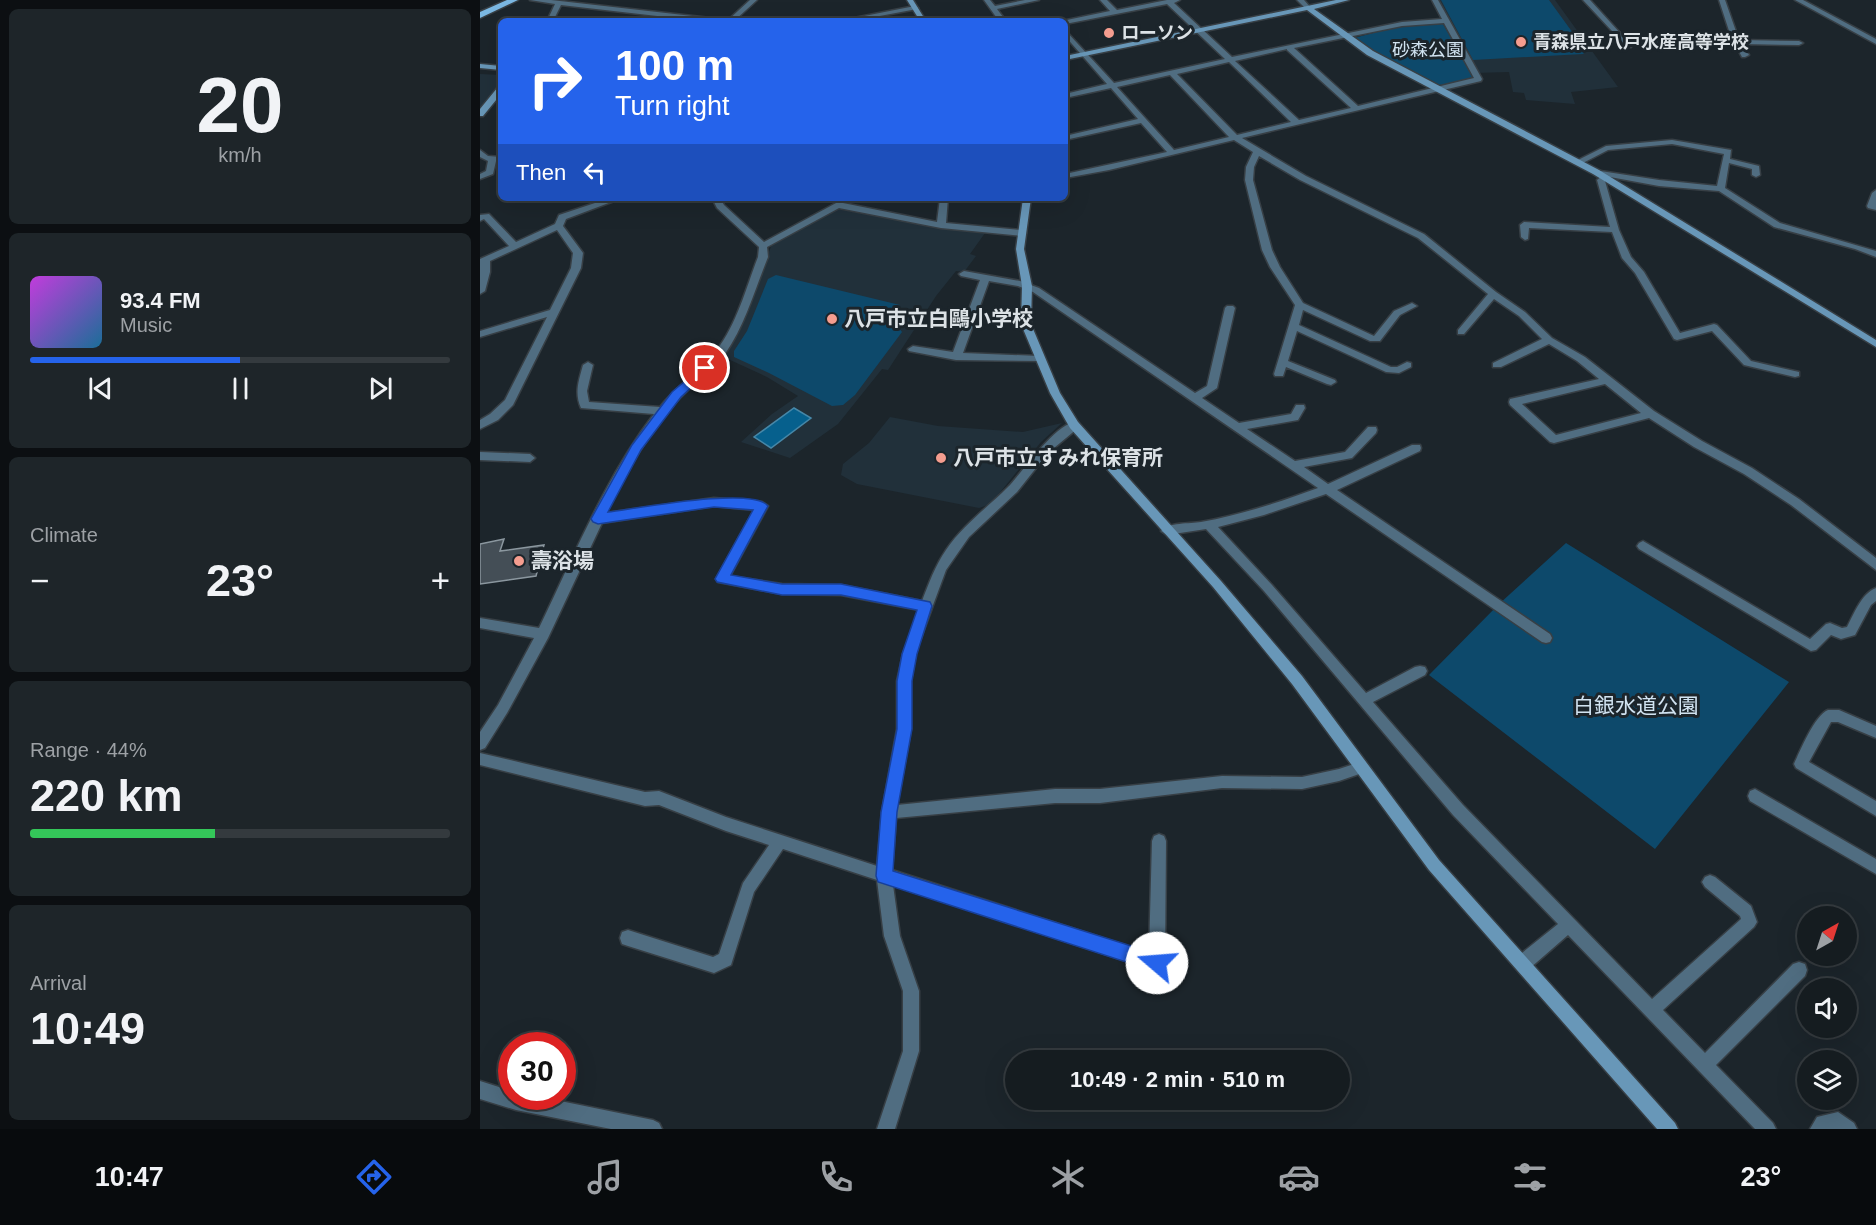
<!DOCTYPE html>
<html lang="en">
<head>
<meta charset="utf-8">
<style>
  body { margin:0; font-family:Arial,"Noto Sans JP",sans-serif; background:#1e2529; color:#f1f3f6; height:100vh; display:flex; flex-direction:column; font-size:22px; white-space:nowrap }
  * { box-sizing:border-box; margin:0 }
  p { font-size:20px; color:#9da1a5 }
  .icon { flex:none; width:33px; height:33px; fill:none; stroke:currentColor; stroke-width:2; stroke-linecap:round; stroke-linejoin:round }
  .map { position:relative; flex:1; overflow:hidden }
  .details { display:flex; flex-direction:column; gap:9px; padding:9px; background:#0c0f12; width:480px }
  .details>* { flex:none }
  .top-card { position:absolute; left:18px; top:18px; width:570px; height:183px; border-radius:9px; box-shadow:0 6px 24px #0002,0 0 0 2px #343a3e; background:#2563eb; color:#fff; overflow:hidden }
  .needle { width:39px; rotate:39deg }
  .fabs { position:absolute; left:1317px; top:906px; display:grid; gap:12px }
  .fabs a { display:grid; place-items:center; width:60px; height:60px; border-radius:50%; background:#151c20; box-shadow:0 6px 24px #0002,0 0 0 2px #343a3e; font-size:30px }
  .speed { position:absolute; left:18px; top:1032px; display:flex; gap:12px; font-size:30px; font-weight:700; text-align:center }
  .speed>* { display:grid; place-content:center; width:78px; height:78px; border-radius:50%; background:#151c20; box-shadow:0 6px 24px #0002,0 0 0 2px #343a3e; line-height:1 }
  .speed .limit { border:9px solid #d22; background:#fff; color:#111 }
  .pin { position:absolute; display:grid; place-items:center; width:51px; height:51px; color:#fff; margin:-26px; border:3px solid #fff; border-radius:50%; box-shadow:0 2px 6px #0007 }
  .me { position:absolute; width:66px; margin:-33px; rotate:288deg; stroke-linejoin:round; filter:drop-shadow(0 0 4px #0008) }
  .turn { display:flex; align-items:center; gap:21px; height:126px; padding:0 18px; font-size:27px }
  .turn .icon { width:78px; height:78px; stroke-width:2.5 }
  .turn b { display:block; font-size:42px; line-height:51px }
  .then { display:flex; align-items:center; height:57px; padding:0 18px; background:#0003; gap:12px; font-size:22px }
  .big { font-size:45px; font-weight:700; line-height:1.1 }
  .details .tile { flex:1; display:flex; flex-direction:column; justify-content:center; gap:9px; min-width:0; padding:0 21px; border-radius:9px; background:#1e2529 }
  .details .dial { align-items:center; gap:0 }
  .dial b { font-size:78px; line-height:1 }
  .song { display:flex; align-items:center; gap:18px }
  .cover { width:72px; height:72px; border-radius:9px; background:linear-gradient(135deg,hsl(290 70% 55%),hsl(200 70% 35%)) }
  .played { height:6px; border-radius:3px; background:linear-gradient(90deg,#2563eb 50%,#343a3e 50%) }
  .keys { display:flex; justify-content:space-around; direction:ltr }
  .heat { display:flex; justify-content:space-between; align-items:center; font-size:33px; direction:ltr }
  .charge { height:9px; border-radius:4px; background:linear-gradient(90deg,#34c759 44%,#343a3e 0) }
  .trip { position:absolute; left:525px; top:1050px; width:345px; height:60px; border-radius:30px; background:#151c20; box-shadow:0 6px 24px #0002,0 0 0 2px #343a3e; font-weight:700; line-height:60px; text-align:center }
  .tab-bar { display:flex; height:96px; justify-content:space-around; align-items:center; background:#080b0d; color:#9da1a5 }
  .tab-bar .icon { width:42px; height:42px }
  .tab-bar .on { color:#2563eb }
  .tab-bar b { font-size:27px; color:#f1f3f6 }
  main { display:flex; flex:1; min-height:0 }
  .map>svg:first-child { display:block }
</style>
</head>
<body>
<main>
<section class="details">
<div class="tile dial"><b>20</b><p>km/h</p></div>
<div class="tile">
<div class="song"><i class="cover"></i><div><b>93.4 FM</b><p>Music</p></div></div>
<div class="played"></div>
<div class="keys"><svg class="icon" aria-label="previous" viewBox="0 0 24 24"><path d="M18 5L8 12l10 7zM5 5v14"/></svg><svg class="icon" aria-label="pause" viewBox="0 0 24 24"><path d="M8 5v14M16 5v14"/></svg><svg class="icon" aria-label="next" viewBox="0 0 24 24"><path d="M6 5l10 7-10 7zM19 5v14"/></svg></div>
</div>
<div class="tile"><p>Climate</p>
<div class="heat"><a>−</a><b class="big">23°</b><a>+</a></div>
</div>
<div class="tile"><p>Range · 44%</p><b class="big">220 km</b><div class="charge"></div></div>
<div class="tile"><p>Arrival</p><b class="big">10:49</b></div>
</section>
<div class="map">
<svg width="1396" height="1129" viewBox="0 0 1396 1129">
  <rect width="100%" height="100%" fill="#1c252b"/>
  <path fill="#21303a" d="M955,0H1075L1138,87L1091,92L1095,104L1046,100L1044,93L1033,92L1029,72L994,73Z
    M0,74L21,75V85L0,110Z
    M357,209L462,228L505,233L490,254L496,256L484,272L476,271L456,296L408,370L402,369L358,424L310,458L261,442L292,414L318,396L287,377L248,359L244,354L254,341L292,244Z
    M410,417L458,426L543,432L582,423L561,442L518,495L508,505L499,508L377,484L361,475L363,464L389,443Z"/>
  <path fill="#0d496b" d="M961,0H1069L1106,51L1103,54L993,60Z
    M959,23L963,24L993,76L992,79L962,86L957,85L895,52L874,38L923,25Z
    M296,275L420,305L412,319L422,332L375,395L363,405L352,406L289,373L254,357V351L267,331L288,279Z
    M1086,543L1309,682L1175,849L949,675L1019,604Z"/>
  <path fill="#06608d" stroke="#4687a8" stroke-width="1.5" d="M314,408L331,418L291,448L274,437Z"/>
  <path fill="#444e56" stroke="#8b979f" stroke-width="1.5" d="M24,539L20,551L64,545L56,576L0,584V544Z"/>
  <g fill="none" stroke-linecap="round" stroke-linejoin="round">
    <g stroke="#373f45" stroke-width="3">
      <path id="street" d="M50,0H71L239,19L242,21H221L81,5L73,21H67L75,4Z
        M270,0H277L254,21H247Z
        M504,0H510L515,6L545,0H559L517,9L526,21H519Z
        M620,0H627L637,10L687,0H700L694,3L752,57L922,22L962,19L952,0H958L1002,79L1001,81L762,138L826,176L944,234L1016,292L1045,312L1072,338L1105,357L1174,411L1222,441L1272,468L1319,499L1396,558V570L1311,505L1264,474L1214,447L1169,418L1074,443L1070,442L1030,405L1029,402L1030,399L1119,379L1097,361L1069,344L1021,367H1013V363L1062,339L1039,316L1014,299L984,334H978V330L1008,294L938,238L820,180L779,156L774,167L773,180L792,250L800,267L823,303L894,336L914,311L932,303L937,306L920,315L900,341H890L823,310L819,325L911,367H917L927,362L931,363V367L919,373L906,372L817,331L808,361L855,380L856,382L851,385L847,384L806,367L803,376H795L794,374L815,305L790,267L782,250L765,180L766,167L773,152L754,140L629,170L585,178V174L687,152L661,123L585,140V136L658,119L631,88L585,98V94L627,84L585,36V30L634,83L745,59L687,4L585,24V21H582L630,11ZM964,23L994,78L878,106L814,48L922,26ZM807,49V50L871,108L819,120L755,61ZM749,62L811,122L757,135L697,74ZM690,75L749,137L694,150L637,87ZM1125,384L1161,413L1076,435L1042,404Z
        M817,0H824L830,7L825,8Z
        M1103,0H1110L1151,45V47H1147Z
        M1239,0H1245L1259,40L1319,41L1323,43L1319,45L1262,44L1269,55L1265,57H1262L1255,44L1161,43L1157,41L1161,39L1252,40Z
        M1315,0H1323L1396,39V44Z
        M435,6L438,8L437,9L373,21H359Z
        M1192,140L1251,150L1250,159L1279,166L1280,175L1276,177L1272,175V169L1249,163L1245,188L1300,223L1396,251V257L1375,249L1294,227L1239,191L1179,186L1130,177L1125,181L1139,230L1151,257L1164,272L1200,333L1234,324L1237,325L1271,361L1319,372V376L1315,377L1264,365L1232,331L1197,340L1194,339L1155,273L1142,258L1132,232L1049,228L1048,239L1045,240L1041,237L1040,225L1044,222L1130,227L1117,180L1123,175L1114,174V170L1179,180L1237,186L1244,154L1192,144L1128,150L1101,164L1094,162L1126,146Z
        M0,150L8,156L21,157V161H16L13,174L0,179V174L6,171L8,161L0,157Z
        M1396,190V210L1388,208L1387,206L1392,193Z
        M130,198H142L86,219L83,226L103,253L101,268L33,405L18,420L0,429V420L10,414L25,400L67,317L0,337V331L70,310L91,268L93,253L77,230L10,261V272L5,291L0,294V259L29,246L4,219L0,221V215L9,214L36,242L75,224L79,215Z
        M232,198H240L244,205L284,242L358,202L457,222L460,198H468L466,223L542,230L546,233L542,236L461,228L359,208L287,247L288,257C275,289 265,325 245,354C232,372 211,385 196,402C167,433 146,474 126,513L234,498L282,502L288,506L250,576L302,584L361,585L442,601C449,583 455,566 466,550C483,525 507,508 528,487C541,474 578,419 598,422L599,425L598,428L568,453L537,492L489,537L466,570L435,654L431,681V729L417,805L575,789H620L742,776L822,777L859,769L880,762L885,764L887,768L885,772L859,781L822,789L742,788L620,803H575L416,818L412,870L669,953L672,841L674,836L679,834L684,836L686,841L685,963L683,969L677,971L413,885L420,936L439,991V1051L415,1129H397L423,1051V991L404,936L397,880L303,849L274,892L251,965L234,973L148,946L142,944L140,938L142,932L148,930L233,957L239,954L263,883L289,845L246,831L179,805L165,806L0,765V753L165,792L179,791L246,817L397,866L402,812L417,729V681L423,654L439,610L361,595L302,594L238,582L236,579L274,510L234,506L122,523L68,638L27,713L5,748L0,750V732L18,705L54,638L0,628V618L59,628C94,556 125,478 174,414L101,408C94,393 99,380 103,365L108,362L113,365L107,391L109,402L180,407C196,386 220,372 236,351C257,324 266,288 278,257L279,247L237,208Z
        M484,271L540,281L559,288L715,393L727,386L745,308L747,306H753L755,308L737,388L722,398L759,423L811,414L816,405H824L825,408L818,420L767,429L815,461L865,452L888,427H896L897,430L896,433L872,458L824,467L848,484L932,445H940L941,448L940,451L857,490L1070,634L1072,638L1070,642L1066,643L1062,642L846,494L784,515L738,527L792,585L886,693L935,667L940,666L945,667L947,671L945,675L893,702L983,805L1172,999L1261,919L1260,916L1225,887L1222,882L1225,877L1230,875L1235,877L1271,906L1277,922L1274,927L1183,1010L1225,1053L1313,964L1319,962L1325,964L1327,970L1325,976L1236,1065L1293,1123L1296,1129H1275L1088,935L1049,969L1043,971L1037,969L1035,963L1037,957L1078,924L973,815L784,591L726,529L687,535L681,531C688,522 710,524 721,522C761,515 800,502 838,488L553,292L538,286L509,281L483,353L559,356L564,359L563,361L476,360L429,351L428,349L433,346L473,352L500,280L481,276L479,274Z
        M0,452L50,454L55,458L50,462L0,460Z
        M1163,541L1330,639L1346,624L1350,623L1362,628L1367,627C1374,614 1381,594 1396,588V601L1391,605L1375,635L1361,639L1351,635L1336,650L1331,651L1159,549L1157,546L1159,543Z
        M1348,710H1359L1396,726V738L1358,722H1351L1329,762L1396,801V816L1316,768L1314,764C1320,751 1335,715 1348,710Z
        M1275,789L1396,859V874L1270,801L1268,796L1270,791Z
        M0,1081L32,1091V1096H56L173,1120L179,1123L182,1129H131L36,1110L0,1099Z
        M1358,1112L1374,1123L1377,1129H1330L1337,1117Z"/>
    </g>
    <g stroke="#373f45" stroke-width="3">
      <path id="secondary" d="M427,0H433L446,21H440Z
        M856,0H869L834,9L893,51L1119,170L1396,340V347L1113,174L887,55L827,10L585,60V56Z
        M0,64L21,66V70L0,68Z
        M18,87H21V94L3,116H0V109Z
        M543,198H551L544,249L552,286L551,324L580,393L598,422L741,581L822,676L959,860L1195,1123L1198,1129H1177L949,870L812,684L733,587L590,428L570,393L541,324L542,286L536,249Z"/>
    </g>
    <g stroke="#373f45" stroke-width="3">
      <path id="primary" d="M27,0H38L0,18V12Z"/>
    </g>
    <use href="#street" fill="#506d81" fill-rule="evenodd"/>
    <use href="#secondary" fill="#6897b8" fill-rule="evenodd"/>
    <use href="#primary" fill="#7ab7e2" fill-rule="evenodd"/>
  </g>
  <path fill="#2563eb" stroke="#184099" stroke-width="1.5" d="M225,364L231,368L229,371L201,397L161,450L128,512C154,509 274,486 288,506L251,575L302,584H361L450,602L452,606L437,654L432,681V729L417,812L413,871L677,954L683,956L686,963L683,969L677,972L398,882L396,876L401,812L417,729V681L422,654L437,610L361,595H302L237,582L235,579L273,510L234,507L118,524L113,522L111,519L152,445L192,392Z"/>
  <g fill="#f59d8f" stroke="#1c252b" stroke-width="2">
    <circle cx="629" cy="33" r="6"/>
    <circle cx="1041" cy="42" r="6"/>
    <circle cx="352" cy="319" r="6"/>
    <circle cx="461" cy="458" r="6"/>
    <circle cx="39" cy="561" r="6"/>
  </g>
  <g text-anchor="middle" stroke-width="6" stroke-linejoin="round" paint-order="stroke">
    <g font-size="18" font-weight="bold" fill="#dce2e6" stroke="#1c252b" text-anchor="start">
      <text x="641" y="39">ローソン</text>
      <text x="1053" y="48">青森県立八戸水産高等学校</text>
    </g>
    <g font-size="18" fill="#d1e3f1" stroke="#1c252b">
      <text x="948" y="56">砂森公園</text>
    </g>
    <g font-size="21" font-weight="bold" fill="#dce2e6" stroke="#1c252b" text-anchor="start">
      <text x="364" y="326">八戸市立白鷗小学校</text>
      <text x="473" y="465">八戸市立すみれ保育所</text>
      <text x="51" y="568">壽浴場</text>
    </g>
    <g font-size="21" fill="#d1e3f1" stroke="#1c252b">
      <text x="1156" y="713">白銀水道公園</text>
    </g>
  </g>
</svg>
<div class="fabs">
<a><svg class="needle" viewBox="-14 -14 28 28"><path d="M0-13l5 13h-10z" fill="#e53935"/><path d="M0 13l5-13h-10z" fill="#9da1a5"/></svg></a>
<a><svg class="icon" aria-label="sound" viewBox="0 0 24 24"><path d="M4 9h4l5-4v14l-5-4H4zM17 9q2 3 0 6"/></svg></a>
<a><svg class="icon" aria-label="layers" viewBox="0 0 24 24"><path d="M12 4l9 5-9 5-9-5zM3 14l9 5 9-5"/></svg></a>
</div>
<div class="speed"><div class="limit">30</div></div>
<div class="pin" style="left:225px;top:368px;background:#d93025"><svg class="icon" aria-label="arrive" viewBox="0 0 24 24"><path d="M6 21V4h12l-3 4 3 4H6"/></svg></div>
<svg class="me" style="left:677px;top:963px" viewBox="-20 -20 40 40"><circle r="19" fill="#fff"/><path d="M0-13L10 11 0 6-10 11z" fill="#2563eb"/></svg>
<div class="trip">10:49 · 2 min · 510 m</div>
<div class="top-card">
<div class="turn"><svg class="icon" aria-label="right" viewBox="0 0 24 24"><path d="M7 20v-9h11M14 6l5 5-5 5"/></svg><div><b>100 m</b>Turn right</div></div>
<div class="then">Then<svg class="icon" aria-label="left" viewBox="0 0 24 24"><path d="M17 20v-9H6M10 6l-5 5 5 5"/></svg></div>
</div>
</div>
</main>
<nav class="tab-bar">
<b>10:47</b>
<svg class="icon on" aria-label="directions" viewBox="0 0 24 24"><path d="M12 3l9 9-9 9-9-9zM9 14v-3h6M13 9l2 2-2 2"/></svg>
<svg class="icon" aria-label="music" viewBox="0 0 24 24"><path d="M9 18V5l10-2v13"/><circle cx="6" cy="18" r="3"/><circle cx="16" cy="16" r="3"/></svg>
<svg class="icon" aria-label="phone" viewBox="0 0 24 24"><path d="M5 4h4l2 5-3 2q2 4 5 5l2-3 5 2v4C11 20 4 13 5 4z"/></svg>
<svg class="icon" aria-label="climate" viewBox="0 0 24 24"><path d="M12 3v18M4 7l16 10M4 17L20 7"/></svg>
<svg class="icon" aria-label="car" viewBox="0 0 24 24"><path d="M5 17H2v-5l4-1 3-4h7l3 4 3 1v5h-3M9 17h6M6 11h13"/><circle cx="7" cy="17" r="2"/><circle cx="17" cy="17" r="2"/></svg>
<svg class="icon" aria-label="filters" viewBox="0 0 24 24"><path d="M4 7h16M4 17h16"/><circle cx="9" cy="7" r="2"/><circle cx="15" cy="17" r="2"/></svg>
<b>23°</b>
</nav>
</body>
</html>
